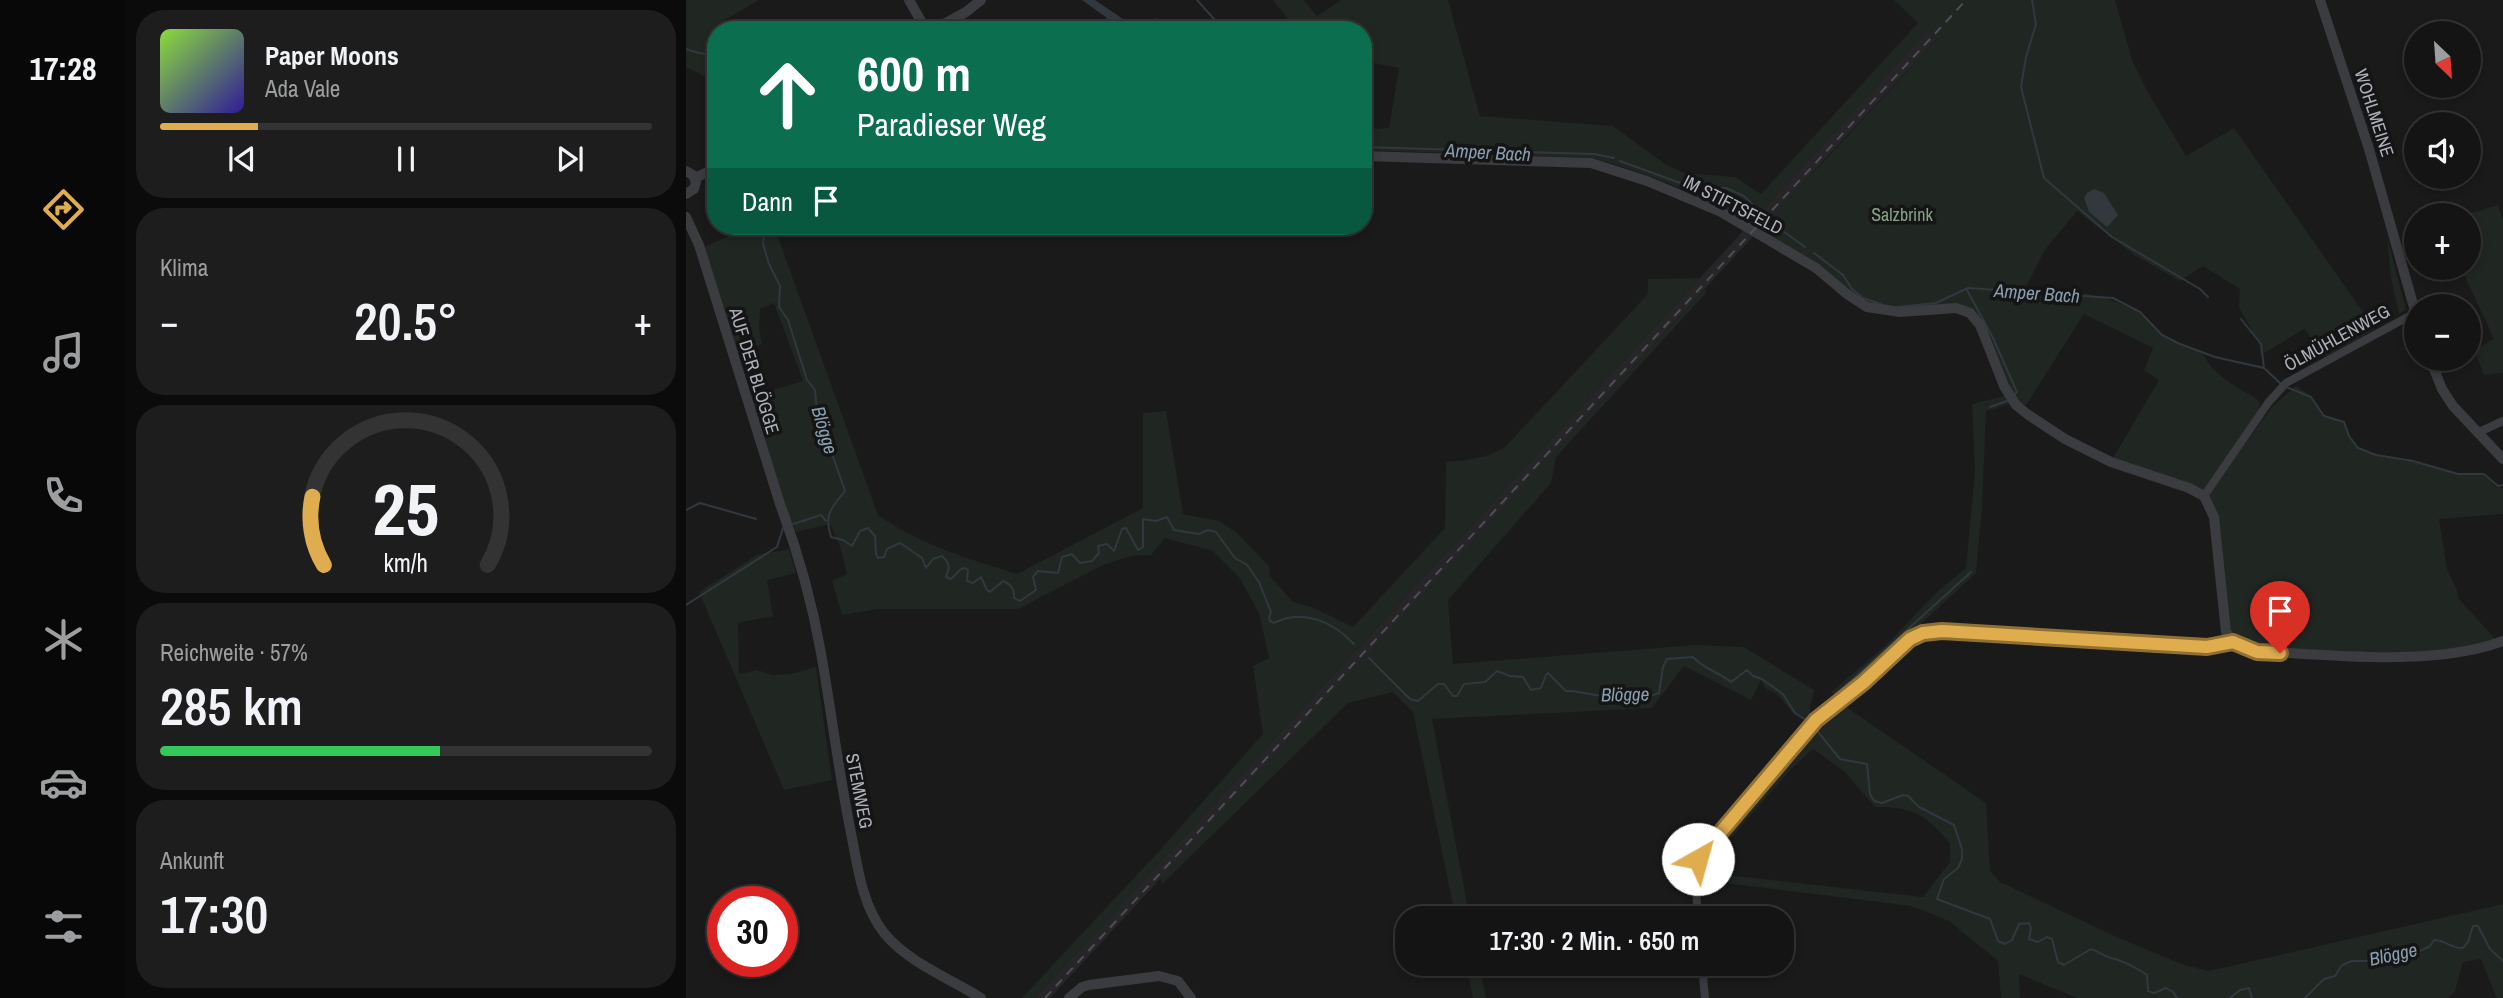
<!DOCTYPE html>
<html lang="de">
<head>
<meta charset="utf-8">
<style>
  body { margin:0; font-family:"Archivo Narrow",sans-serif; background:#1d1d1d; color:#f1f3f6; height:100vh; display:flex; flex-direction:column; font-size:26px; white-space:nowrap }
  * { box-sizing:border-box; margin:0 }
  p { font-size:23px; color:#9d9ea0 }
  .icon { flex:none; width:38px; height:38px; fill:none; stroke:currentColor; stroke-width:2; stroke-linecap:round; stroke-linejoin:round }
  .map { position:relative; flex:1; overflow:hidden }
  .panel { display:flex; flex-direction:column; gap:10px; padding:10px; background:#0b0b0b; width:560px }
  .panel>* { flex:none }
  .hud { position:absolute; left:21px; top:21px; width:665px; height:214px; border-radius:28px; box-shadow:0 4px 10px #0003,0 0 0 2px #333334; background:#0b6e4f; color:#fff; overflow:hidden }
  .needle { width:46px; rotate:155deg }
  .buttons { position:absolute; left:1718px; top:21px; display:grid; gap:14px }
  .buttons a { display:grid; place-items:center; width:77px; height:77px; border-radius:50%; background:#141414; box-shadow:0 4px 10px #0003,0 0 0 2px #333334; font-size:35px }
  .speed { position:absolute; left:21px; top:886px; display:flex; gap:14px; font-size:35px; font-weight:700; text-align:center }
  .speed>* { display:grid; place-content:center; width:91px; height:91px; border-radius:50%; background:#141414; box-shadow:0 4px 10px #0003,0 0 0 2px #333334; line-height:1 }
  .speed .limit { border:10px solid #d22; background:#fff; color:#111 }
  .pin { position:absolute; display:grid; place-items:center; width:60px; height:60px; color:#fff; margin:-72px -30px; border-radius:50% 50% 50% 0; rotate:-45deg; box-shadow:0 0 7px #0007 }
  .pin .icon { rotate:45deg }
  .me { position:absolute; width:77px; margin:-38px; rotate:38deg; stroke-linejoin:round; filter:drop-shadow(0 0 5px #0008) }
  .turn { display:flex; align-items:center; gap:24px; height:147px; padding:0 35px; font-size:32px }
  .turn .icon { width:91px; height:91px; stroke-width:2.5 }
  .turn b { display:block; font-size:49px; line-height:60px }
  .then { display:flex; align-items:center; height:66px; padding:0 35px; background:#0003; gap:14px; font-size:26px }
  .big { font-size:52px; font-weight:600; line-height:1.1 }
  .panel .tile { flex:1; display:flex; flex-direction:column; justify-content:center; gap:10px; min-width:0; padding:0 24px; border-radius:28px; background:#1d1d1d }
  .panel .dial { align-items:center; gap:0 }
  .dial svg { height:182px; overflow:visible; fill:none; stroke:#333334; stroke-width:7; stroke-linecap:round; text-anchor:middle }
  .dial text { fill:#f1f3f6; stroke:none }
  .song { display:flex; align-items:center; gap:21px }
  .cover { width:84px; height:84px; border-radius:10px; background:linear-gradient(135deg,hsl(90 70% 55%),hsl(250 70% 35%)) }
  .played { height:7px; border-radius:4px; background:linear-gradient(90deg,#dfad4e 20%,#333334 20%) }
  .keys { display:flex; justify-content:space-around; direction:ltr }
  .heat { display:flex; justify-content:space-between; align-items:center; font-size:38px; direction:ltr }
  .charge { height:10px; border-radius:5px; background:linear-gradient(90deg,#34c759 57%,#333334 0) }
  .trip { position:absolute; left:709px; top:906px; width:399px; height:70px; border-radius:28px; background:#141414; box-shadow:0 4px 10px #0003,0 0 0 2px #333334; font-weight:600; line-height:70px; text-align:center }
  main { display:flex; flex:1; min-height:0 }
  .menu { display:flex; flex-direction:column; width:126px; justify-content:space-around; align-items:center; background:#080808; color:#9d9ea0 }
  .menu .icon { width:49px; height:49px }
  .menu .current { color:#dfad4e }
  .menu b { font-size:32px; color:#f1f3f6 }
  .map>svg:first-child { display:block }
</style>
</head>
<body>
<main>
<nav class="menu">
<b>17:28</b>
<svg class="icon current" aria-label="directions" viewBox="0 0 24 24"><path d="M12 3l9 9-9 9-9-9zM9 14v-3h6M13 9l2 2-2 2"/></svg>
<svg class="icon" aria-label="music" viewBox="0 0 24 24"><path d="M9 18V5l10-2v13"/><circle cx="6" cy="18" r="3"/><circle cx="16" cy="16" r="3"/></svg>
<svg class="icon" aria-label="phone" viewBox="0 0 24 24"><path d="M5 4h4l2 5-3 2q2 4 5 5l2-3 5 2v4C11 20 4 13 5 4z"/></svg>
<svg class="icon" aria-label="climate" viewBox="0 0 24 24"><path d="M12 3v18M4 7l16 10M4 17L20 7"/></svg>
<svg class="icon" aria-label="car" viewBox="0 0 24 24"><path d="M5 17H2v-5l4-1 3-4h7l3 4 3 1v5h-3M9 17h6M6 11h13"/><circle cx="7" cy="17" r="2"/><circle cx="17" cy="17" r="2"/></svg>
<svg class="icon" aria-label="filters" viewBox="0 0 24 24"><path d="M4 7h16M4 17h16"/><circle cx="9" cy="7" r="2"/><circle cx="15" cy="17" r="2"/></svg>
</nav>
<section class="panel">
<div class="tile">
<div class="song"><i class="cover"></i><div><b>Paper Moons</b><p>Ada Vale</p></div></div>
<div class="played"></div>
<div class="keys"><svg class="icon" aria-label="previous" viewBox="0 0 24 24"><path d="M18 5L8 12l10 7zM5 5v14"/></svg><svg class="icon" aria-label="pause" viewBox="0 0 24 24"><path d="M8 5v14M16 5v14"/></svg><svg class="icon" aria-label="next" viewBox="0 0 24 24"><path d="M6 5l10 7-10 7zM19 5v14"/></svg></div>
</div>
<div class="tile"><p>Klima</p>
<div class="heat"><a>−</a><b class="big">20.5°</b><a>+</a></div>
</div>
<div class="tile dial"><svg viewBox="0 0 100 80">
<path d="M14 69A42 42 0 1 1 86 69"/>
<path d="M14 69A42 42 0 0 1 9 39" stroke="#dfad4e"/>
<text x="50" y="56" font-size="32" font-weight="700">25</text>
<text x="50" y="72" font-size="11">km/h</text>
</svg></div>
<div class="tile"><p>Reichweite · 57%</p><b class="big">285 km</b><div class="charge"></div></div>
<div class="tile"><p>Ankunft</p><b class="big">17:30</b></div>
</section>
<div class="map">
<svg width="1817" height="998" viewBox="0 0 1817 998">
  <rect width="100%" height="100%" fill="#1a1a1b"/>
  <path fill="#262628" d="M1269,0H1287L1084,218L1076,211Z
    M1072,215L1080,222L1073,230L676,661L364,998H349Z"/>
  <path fill="#202621" d="M0,0H73L30,25L33,30H30V86L28,81L0,67Z
    M587,0H618L631,16L655,0H762L794,116L927,126L979,164L998,173L1049,177L1075,194L1232,23L1208,0H1429L1446,60L1460,89L1500,156L1548,128L1689,329L1639,357L1618,329L1575,355L1573,343L1553,308L1554,289L1517,266L1494,281L1448,255L1391,211L1358,251L1338,291L1404,294L1425,300L1447,309L1466,323L1478,336L1517,354C1528,376 1550,386 1571,399L1574,404L1572,412L1517,494L1426,460L1473,380L1458,370L1467,348L1398,314L1337,410L1320,385L1284,312L1195,311L1072,229L1144,155L1250,40L1241,31L1064,224C1015,195 961,172 906,158L677,150V129L703,128L713,68L677,61V30H610Z
    M1812,205L1817,220V373L1798,375L1788,350L1808,339L1775,268H1783V215H1779Z
    M67,226H88L192,515C233,544 283,559 331,574L457,508V413L480,411L497,514L533,521L550,532L583,566L584,576L607,602L626,607L667,627L759,528L760,462C782,460 799,459 819,447L962,294V279L1014,278L349,998H336L474,850L577,734L567,666L583,658L573,613L553,577L527,551L479,538L465,555L444,556L417,565L332,609H191L156,615L146,581L161,574L154,546L144,524L110,532L97,503L64,397L117,381L88,303L74,309L73,328L76,344L51,353L18,247Z
    M1701,237L1720,310L1713,314L1705,278Z
    M1019,289L1020,293L870,457L865,483L762,600L767,664L1009,645L1058,647L1128,690L1124,707V725L1116,717L1107,713L1091,694L1079,688L1075,680L1065,700L998,666L966,708L746,719L784,919H770L727,712L707,692L662,703L476,884L474,878Z
    M1610,386L1625,396L1638,415L1659,422L1663,435L1673,448L1690,454L1727,461L1772,474H1798L1810,487L1817,488V514L1753,519L1761,569L1771,590L1772,598L1811,641L1764,650L1685,656L1570,650L1548,640L1542,631L1520,496L1586,407Z
    M1323,395L1327,403L1300,411L1296,506L1290,573L1153,700L1145,692L1200,645L1250,593L1280,568L1289,471L1286,404Z
    M103,549L110,573L81,580L87,616L52,623L53,674L71,670L86,675L105,674L130,667L146,780L98,790L13,592L71,555Z
    M1156,704L1300,803L1304,871L1314,882L1433,938L1498,965L1523,971L1817,904V998H1811L1809,994L1795,959L1777,962L1769,991L1762,998H1391L1333,974L1334,998H1315L1312,961L1263,921L1225,906L1032,882V874L1237,897L1264,862V843C1240,815 1226,806 1189,807L1159,772L1127,749L1105,769L1018,869L1012,866L1017,855L1099,759Z
    M780,964H793L800,998H787Z"/>
  <path fill="#31383e" d="M396,0H409L450,28L473,17L455,30H431L430,24L425,22L415,30H403L421,18Z
    M1408,189L1418,193L1432,215L1421,227L1403,212L1398,198L1401,193Z"/>
  <g fill="none" stroke-linecap="round" stroke-linejoin="round">
    <path stroke="#31383e" stroke-width="2" d="M511,0L538,30
      M1346,0L1350,24L1340,57L1335,87L1358,178L1426,237L1514,289L1522,297
      M0,49C10,54 22,52 30,60
      M677,147L908,154L928,158
      M934,161L1008,188H1040L1058,196L1087,224L1119,247
      M75,226L78,232L77,244L83,264L94,286L93,307L102,320L121,380L129,390L132,421L140,424L143,430L144,448L159,491C145,509 138,513 145,537L157,540L166,546L174,531L182,528L189,536L190,554L192,558L198,557L201,549L214,543L236,558L240,568L247,559L256,556C264,563 264,568 260,577L265,579L275,569L279,568L282,570L281,581L287,583L295,577L301,590L304,592L317,581C326,585 328,589 328,598L334,601L350,590L347,577L352,571L372,573L376,557L386,554L394,563L406,561L413,553L412,546L421,544L428,551L436,529L440,528L452,550L457,547V519L470,521L481,517L488,530L513,534L522,530L530,532L549,558L561,565L573,582L585,612L583,617L584,621L588,623C617,608 647,622 668,644
      M1128,253L1157,275L1166,289L1177,298L1195,304
      M1281,290L1307,338L1331,392L1329,394
      M1211,307L1250,303L1282,288L1427,298L1454,312L1476,335L1494,344L1529,357L1578,368
      M1555,319L1575,344L1578,368L1595,384
      M1600,387L1625,397L1638,416L1658,422L1663,436L1672,448L1690,455L1727,461L1772,474H1798L1812,486L1817,485
      M1304,407L1321,401
      M0,510L14,503L70,519
      M107,524L135,515L140,521
      M0,605L91,547L97,528
      M683,658L724,699L732,701L752,684H758L767,696H771L778,684L799,682L811,671L824,676L837,677L845,690L855,688L860,675L862,673L880,691H887L921,697L936,691L946,690L961,697L973,693L977,667L981,659L1007,657C1017,669 1033,672 1045,682L1061,670L1067,676L1076,679L1097,694L1109,713L1124,723
      M1136,707L1285,572
      M1128,727L1154,759L1181,764L1184,794L1188,801L1196,803L1217,795L1222,796L1233,807L1268,825L1276,849V859L1272,868L1258,879L1251,899L1304,919L1312,941L1319,944L1326,940L1333,924L1343,923L1345,928L1343,939L1352,942L1361,937L1366,939L1372,962L1378,965L1405,949C1412,951 1416,955 1422,957C1438,961 1447,966 1461,975L1462,991L1468,993L1480,988L1487,992L1491,998
      M1544,998L1554,990L1563,988L1566,998
      M1619,998L1638,979L1649,976L1656,965L1666,961H1680L1714,953L1732,952L1744,946L1748,940C1759,940 1766,949 1777,948L1782,942L1787,926H1792L1804,949L1817,961"/>
    <path stroke="#3b3c40" stroke-width="8" d="M1793,432L1817,421
      M1518,496L1582,403L1600,383L1729,313
      M1012,919L1009,872L1016,854L1130,720L1178,682L1224,639L1237,633L1256,631L1521,647L1547,642
      M1016,964L1019,998"/>
    <path stroke="#3b3c40" stroke-width="10" d="M223,0L240,30
      M1634,0L1683,149L1731,318
      M247,30L280,12L295,0
      M677,156L905,163L961,181L1035,212L1130,268L1161,294L1181,307L1214,312L1270,308L1284,313L1294,325L1318,386L1330,405L1341,414L1379,439L1425,462L1503,488L1518,496L1528,517L1540,632C1549,644 1557,648 1571,651C1643,655 1749,667 1817,641
      M0,171L7,175L10,182L8,189L0,194
      M9,178L30,168
      M0,217L13,245L94,504C112,552 126,602 135,653C146,715 153,776 166,838C172,870 177,906 198,933C223,963 263,978 295,998
      M1744,359L1756,389L1767,406L1817,459
      M383,998L396,987L403,985L473,976L492,981L505,998"/>
    <path stroke="#4e5055" stroke-width="2" stroke-dasharray="9 7" stroke-linecap="butt" d="M359,998L1280,0"/>
  </g>
  <g fill="none" stroke-linecap="round" stroke-linejoin="round">
    <g stroke="#917033" stroke-width="18">
      <path id="route" d="M1012,859L1130,720L1178,682L1224,639L1237,633L1256,631L1521,647L1547,642L1571,652L1594,653"/>
    </g>
    <use href="#route" stroke="#dfad4e" stroke-width="12"/>
  </g>
  <g text-anchor="middle" stroke-width="7" stroke-linejoin="round" paint-order="stroke">
    <g font-size="18" fill="#adb1ba" stroke="#151516">
      <text transform="translate(1688 113) rotate(72)" y="6">WOHLMEINE</text>
      <text transform="translate(1047 205) rotate(27)" y="6">IM STIFTSFELD</text>
      <text transform="translate(1651 338) rotate(-29)" y="6">ÖLMÜHLENWEG</text>
      <text transform="translate(68 371) rotate(73)" y="6">AUF DER BLÖGGE</text>
      <text transform="translate(173 791) rotate(79)" y="6">STEMWEG</text>
    </g>
    <g font-size="18" fill="#87a288" stroke="#151516">
      <text x="1216" y="221">Salzbrink</text>
    </g>
    <g font-size="19" font-style="italic" fill="#899eb0" stroke="#151516">
      <text transform="translate(802 152) rotate(3)" y="7">Amper Bach</text>
      <text transform="translate(1351 293) rotate(4)" y="7">Amper Bach</text>
      <text transform="translate(139 430) rotate(73)" y="7">Blögge</text>
      <text transform="translate(939 694) rotate(-1)" y="7">Blögge</text>
      <text transform="translate(1707 954) rotate(-12)" y="7">Blögge</text>
    </g>
  </g>
</svg>
<div class="buttons">
<a><svg class="needle" viewBox="-14 -14 28 28"><path d="M0-13l5 13h-10z" fill="#e53935"/><path d="M0 13l5-13h-10z" fill="#9d9ea0"/></svg></a>
<a><svg class="icon" aria-label="sound" viewBox="0 0 24 24"><path d="M4 9h4l5-4v14l-5-4H4zM17 9q2 3 0 6"/></svg></a>
<a>+</a>
<a>−</a>
</div>
<div class="speed"><div class="limit">30</div></div>
<div class="pin" style="left:1594px;top:653px;background:#d93025"><svg class="icon" aria-label="arrive" viewBox="0 0 24 24"><path d="M6 21V4h12l-3 4 3 4H6"/></svg></div>
<svg class="me" style="left:1012px;top:859px" viewBox="-20 -20 40 40"><circle r="19" fill="#fff"/><path d="M0-13L10 11 0 6-10 11z" fill="#dfad4e"/></svg>
<div class="trip">17:30 · 2 Min. · 650 m</div>
<div class="hud">
<div class="turn"><svg class="icon" aria-label="ahead" viewBox="0 0 24 24"><path d="M12 20V5M6 11l6-6 6 6"/></svg><div><b>600 m</b>Paradieser Weg</div></div>
<div class="then">Dann<svg class="icon" aria-label="arrive" viewBox="0 0 24 24"><path d="M6 21V4h12l-3 4 3 4H6"/></svg></div>
</div>
</div>
</main>
</body>
</html>
